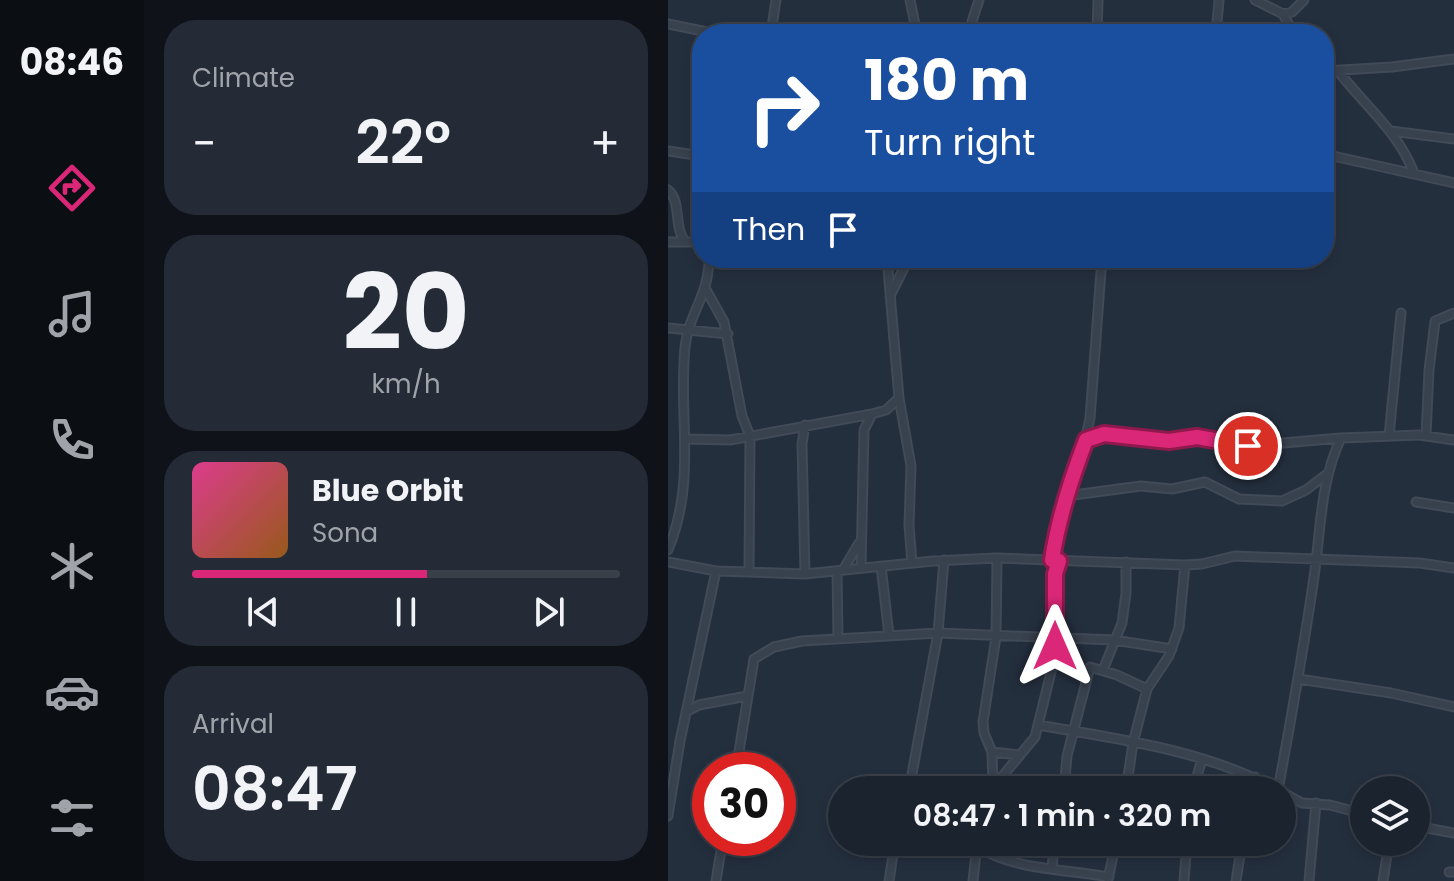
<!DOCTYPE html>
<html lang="en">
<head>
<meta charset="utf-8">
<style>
  body { margin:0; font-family:Poppins,sans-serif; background:#242b36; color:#f1f3f6; height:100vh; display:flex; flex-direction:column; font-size:30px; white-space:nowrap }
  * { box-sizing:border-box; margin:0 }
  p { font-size:26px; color:#a0a4aa }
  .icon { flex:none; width:44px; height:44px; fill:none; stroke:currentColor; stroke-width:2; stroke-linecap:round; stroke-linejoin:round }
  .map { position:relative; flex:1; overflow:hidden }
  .panel { display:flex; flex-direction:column; gap:20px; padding:20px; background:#0f1319; width:524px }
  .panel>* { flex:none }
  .guide { position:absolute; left:24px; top:24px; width:642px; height:244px; border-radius:32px; box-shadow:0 4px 12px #0003,0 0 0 2px #39404a; background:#1a4fa0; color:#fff; overflow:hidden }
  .fabs { position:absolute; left:682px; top:776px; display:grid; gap:16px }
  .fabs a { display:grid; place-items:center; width:80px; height:80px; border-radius:50%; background:#1b232e; box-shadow:0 4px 12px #0003,0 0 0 2px #39404a; font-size:40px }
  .speed { position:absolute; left:24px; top:752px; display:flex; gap:16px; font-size:40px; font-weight:700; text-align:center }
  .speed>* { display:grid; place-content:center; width:104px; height:104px; border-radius:50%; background:#1b232e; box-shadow:0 4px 12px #0003,0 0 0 2px #39404a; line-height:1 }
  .speed .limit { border:12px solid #d22; background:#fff; color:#111 }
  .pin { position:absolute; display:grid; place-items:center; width:68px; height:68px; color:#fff; margin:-34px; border:4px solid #fff; border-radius:50%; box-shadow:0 2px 8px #0007 }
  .me { position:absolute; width:88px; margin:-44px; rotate:0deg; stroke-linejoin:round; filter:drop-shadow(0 0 6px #0008) }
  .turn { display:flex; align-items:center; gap:28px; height:168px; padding:0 40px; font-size:36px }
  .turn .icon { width:104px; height:104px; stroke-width:2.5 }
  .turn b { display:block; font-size:56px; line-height:68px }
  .then { display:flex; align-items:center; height:76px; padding:0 40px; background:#0003; gap:16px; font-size:30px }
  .big { font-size:60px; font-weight:600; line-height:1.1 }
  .panel .card { flex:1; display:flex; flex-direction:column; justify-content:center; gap:12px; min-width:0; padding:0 28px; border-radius:32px; background:#242b36 }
  .panel .dial { align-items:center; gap:0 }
  .dial b { font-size:104px; line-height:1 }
  .song { display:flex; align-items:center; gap:24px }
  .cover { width:96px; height:96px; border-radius:12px; background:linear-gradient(135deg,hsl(330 70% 55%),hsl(30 70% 35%)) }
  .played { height:8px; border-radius:4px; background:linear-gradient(90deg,#db2777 55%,#39404a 55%) }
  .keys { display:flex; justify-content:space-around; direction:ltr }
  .heat { display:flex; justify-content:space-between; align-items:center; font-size:44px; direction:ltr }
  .trip { position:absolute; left:160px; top:776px; width:468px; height:80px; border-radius:40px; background:#1b232e; box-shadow:0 4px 12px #0003,0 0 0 2px #39404a; font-weight:600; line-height:80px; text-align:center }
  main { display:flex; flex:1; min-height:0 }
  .tabs { display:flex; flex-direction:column; width:144px; justify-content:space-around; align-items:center; background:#0b0e12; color:#a0a4aa }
  .tabs .icon { width:56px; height:56px }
  .tabs .current { color:#db2777 }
  .tabs b { font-size:36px; color:#f1f3f6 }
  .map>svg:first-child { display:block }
</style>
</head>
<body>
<main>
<nav class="tabs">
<b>08:46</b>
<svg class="icon current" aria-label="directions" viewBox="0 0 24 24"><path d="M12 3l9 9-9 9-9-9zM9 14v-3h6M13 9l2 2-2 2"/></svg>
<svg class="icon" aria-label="music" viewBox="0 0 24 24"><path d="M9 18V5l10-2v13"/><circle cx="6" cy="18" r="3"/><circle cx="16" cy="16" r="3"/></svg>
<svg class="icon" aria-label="phone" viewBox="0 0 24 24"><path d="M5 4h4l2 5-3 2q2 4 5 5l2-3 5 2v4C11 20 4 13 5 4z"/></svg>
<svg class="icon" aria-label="climate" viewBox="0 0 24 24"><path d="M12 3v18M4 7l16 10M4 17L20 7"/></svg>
<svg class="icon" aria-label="car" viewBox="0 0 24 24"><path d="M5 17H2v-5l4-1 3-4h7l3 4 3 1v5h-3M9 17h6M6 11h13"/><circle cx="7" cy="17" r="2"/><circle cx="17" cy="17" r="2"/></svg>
<svg class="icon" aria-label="filters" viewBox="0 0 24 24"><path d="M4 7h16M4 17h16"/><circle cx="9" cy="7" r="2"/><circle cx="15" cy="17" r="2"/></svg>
</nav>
<section class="panel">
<div class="card"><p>Climate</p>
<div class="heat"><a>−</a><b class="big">22°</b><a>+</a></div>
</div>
<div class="card dial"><b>20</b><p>km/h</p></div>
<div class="card">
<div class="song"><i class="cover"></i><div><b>Blue Orbit</b><p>Sona</p></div></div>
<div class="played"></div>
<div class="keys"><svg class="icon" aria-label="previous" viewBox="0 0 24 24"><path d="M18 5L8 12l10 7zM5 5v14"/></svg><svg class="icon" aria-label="pause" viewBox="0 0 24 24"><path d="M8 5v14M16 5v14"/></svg><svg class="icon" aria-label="next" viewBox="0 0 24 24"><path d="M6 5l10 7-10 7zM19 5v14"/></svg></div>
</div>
<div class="card"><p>Arrival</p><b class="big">08:47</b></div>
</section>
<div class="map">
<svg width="786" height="881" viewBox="0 0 786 881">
  <rect width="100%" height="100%" fill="#242f3e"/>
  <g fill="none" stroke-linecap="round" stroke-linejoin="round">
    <g stroke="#414a57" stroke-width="11">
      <path id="minor" d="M242,0L249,34
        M587,0L615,14L626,34
        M615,14L624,12L636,0
        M0,24L49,34
        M103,34L108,0
        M300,34L311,0
        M429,34L430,0
        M548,34L551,0
        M656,71L724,67L786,59
        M670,71C698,107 729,130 746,173
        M723,131L786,139
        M656,141L662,155
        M0,151L34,156
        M656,154L786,183
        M0,190C14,202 5,225 17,242
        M0,242H34
        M219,258L231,398L243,466L241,525L244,563
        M37,288L56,322L74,416L82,436L81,572
        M222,296L241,258
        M0,328L60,334
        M721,436L733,313
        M758,436L761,370L767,321L786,313
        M18,439L62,440L204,414L218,410L231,398
        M418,440L436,434L501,441L529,437L580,446L673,438
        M398,496L473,486L504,489L537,482L571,499L614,501L638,490L659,474
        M748,502L786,508
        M0,550C29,480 10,417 17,347C20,322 29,311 36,289C40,279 40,268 42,258
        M384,560C391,510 412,467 422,418L434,258
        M0,562L48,571L137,574L265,561L329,558L517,565L534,564L567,556L752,563L786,568
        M213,566L221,635
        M193,567L196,430L204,414
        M175,570L191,543
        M169,571L170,639
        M137,574L134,444L137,425
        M435,670L454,623L458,593V562
        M631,679L723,693L786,707
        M18,712L31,705L79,696
        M370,725C450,739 538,750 610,790C623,719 636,648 646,577C653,530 652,482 673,438L751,435L786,440
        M324,752L351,755
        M68,770L86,659L106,647L134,641L270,633L446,640L504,649
        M325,786L324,752L316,733L315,722L328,637L329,558
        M241,790L270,633L276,560
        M323,790L367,737L387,656V574L391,561
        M396,790L399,756L422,667L449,675L479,689
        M458,790L465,743L479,689L501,656L511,628L517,565
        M525,790L534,759
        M585,790L587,777
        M614,792L634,803L662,805L696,814
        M0,816L12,741L48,571
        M748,826L786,833
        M309,846C343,870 399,869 441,877
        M384,867L387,842
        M781,872H786
        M440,879L448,842
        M48,881L55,838
        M221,881L227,842
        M305,881L309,844
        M516,881L519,842
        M568,881L574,842
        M641,881L648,803
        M715,881L721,842"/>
    </g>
    <use href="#minor" stroke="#38414e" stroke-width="7"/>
  </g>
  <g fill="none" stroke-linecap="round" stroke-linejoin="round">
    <g stroke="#8e194d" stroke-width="20">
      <path id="route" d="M387,646V574L391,561L384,560C390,519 403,479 418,440L436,434L501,441L529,437L580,446"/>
    </g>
    <use href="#route" stroke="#db2777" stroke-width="14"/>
  </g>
</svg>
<div class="fabs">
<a><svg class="icon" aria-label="layers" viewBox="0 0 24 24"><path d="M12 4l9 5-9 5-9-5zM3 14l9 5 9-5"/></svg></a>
</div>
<div class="speed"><div class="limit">30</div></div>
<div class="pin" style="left:580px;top:446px;background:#d93025"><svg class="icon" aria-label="arrive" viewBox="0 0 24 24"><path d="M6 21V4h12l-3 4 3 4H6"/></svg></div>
<svg class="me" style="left:387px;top:646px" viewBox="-20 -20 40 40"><path d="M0-17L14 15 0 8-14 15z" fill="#db2777" stroke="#fff" stroke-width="4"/></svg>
<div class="trip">08:47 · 1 min · 320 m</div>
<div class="guide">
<div class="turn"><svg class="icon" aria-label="right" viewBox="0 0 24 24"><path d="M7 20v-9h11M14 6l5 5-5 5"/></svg><div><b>180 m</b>Turn right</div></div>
<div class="then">Then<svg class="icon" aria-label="arrive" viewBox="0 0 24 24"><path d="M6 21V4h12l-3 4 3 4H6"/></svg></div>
</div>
</div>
</main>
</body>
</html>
